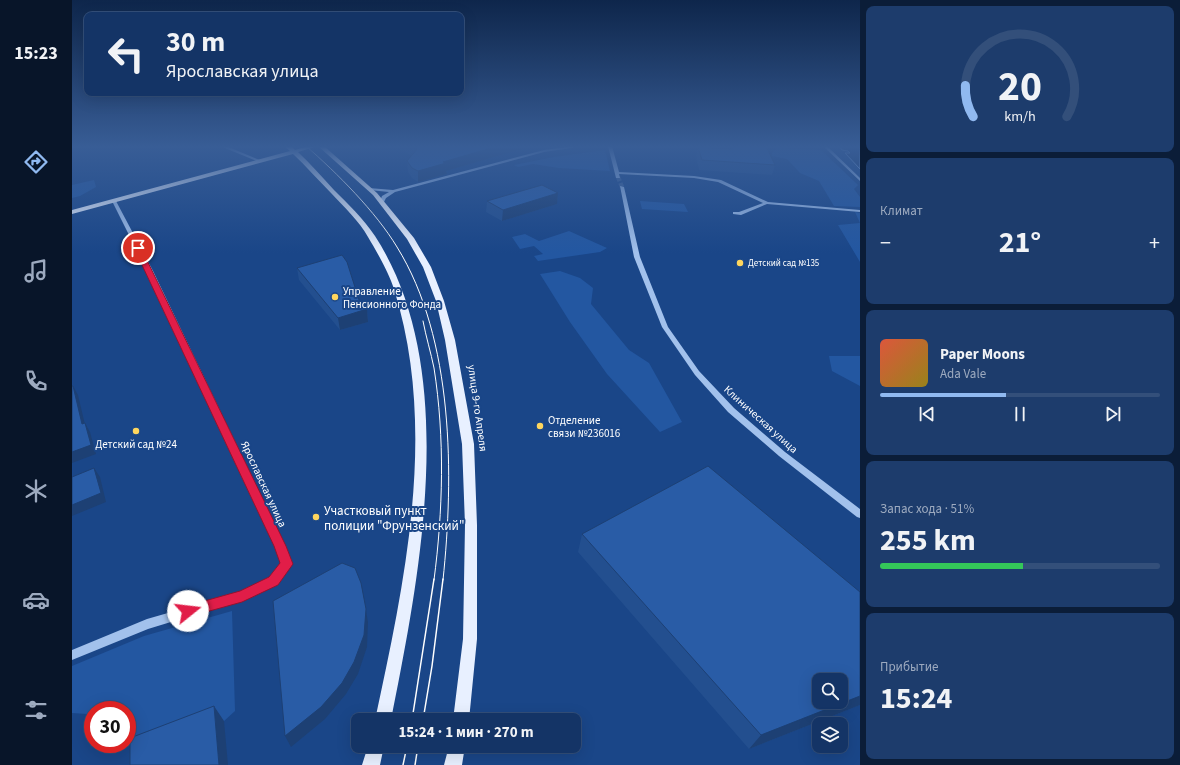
<!DOCTYPE html>
<html lang="ru">
<head>
<meta charset="utf-8">
<style>
  body { margin:0; font-family:"Source Sans 3",sans-serif; background:#1d3c6c; color:#f1f3f6; height:100vh; display:flex; flex-direction:column; font-size:15px; white-space:nowrap }
  * { box-sizing:border-box; margin:0 }
  p { font-size:13px; color:#9daabf }
  .icon { flex:none; width:22px; height:22px; fill:none; stroke:currentColor; stroke-width:2; stroke-linecap:round; stroke-linejoin:round }
  .map { position:relative; flex:1; overflow:hidden }
  .sheet { display:flex; flex-direction:column; gap:6px; padding:6px; background:#0b1d38; width:320px }
  .sheet>* { flex:none }
  .banner { position:absolute; left:12px; top:12px; width:380px; height:84px; border-radius:8px; box-shadow:0 4px 16px #0002,0 0 0 1px #334f7a; background:#143466; color:#f1f3f6; overflow:hidden }
  .fabs { position:absolute; left:740px; top:673px; display:grid; gap:8px }
  .fabs a { display:grid; place-items:center; width:36px; height:36px; border-radius:8px; background:#143466; box-shadow:0 4px 16px #0002,0 0 0 1px #334f7a; font-size:20px }
  .speed { position:absolute; left:12px; top:701px; display:flex; gap:8px; font-size:20px; font-weight:700; text-align:center }
  .speed>* { display:grid; place-content:center; width:52px; height:52px; border-radius:50%; background:#143466; box-shadow:0 4px 16px #0002,0 0 0 1px #334f7a; line-height:1 }
  .speed .limit { border:6px solid #d22; background:#fff; color:#111 }
  .pin { position:absolute; display:grid; place-items:center; width:34px; height:34px; color:#fff; margin:-17px; border:2px solid #fff; border-radius:50%; box-shadow:0 1px 4px #0007 }
  .me { position:absolute; width:44px; margin:-22px; rotate:74deg; stroke-linejoin:round; filter:drop-shadow(0 0 3px #0008) }
  .turn { display:flex; align-items:center; gap:14px; height:84px; padding:0 16px; font-size:18px }
  .turn .icon { width:52px; height:52px; stroke-width:2.5 }
  .turn b { display:block; font-size:28px; line-height:34px }
  .big { font-size:30px; font-weight:700; line-height:1.1 }
  .sheet .card { flex:1; display:flex; flex-direction:column; justify-content:center; gap:6px; min-width:0; padding:0 14px; border-radius:8px; background:#1d3c6c }
  .sheet .dial { align-items:center; gap:0 }
  .dial svg { height:104px; overflow:visible; fill:none; stroke:#334f7a; stroke-width:7; stroke-linecap:round; text-anchor:middle }
  .dial text { fill:#f1f3f6; stroke:none }
  .song { display:flex; align-items:center; gap:12px }
  .cover { width:48px; height:48px; border-radius:6px; background:linear-gradient(135deg,hsl(10 70% 55%),hsl(50 70% 35%)) }
  .played { height:4px; border-radius:2px; background:linear-gradient(90deg,#90b9f0 45%,#334f7a 45%) }
  .keys { display:flex; justify-content:space-around; direction:ltr }
  .heat { display:flex; justify-content:space-between; align-items:center; font-size:22px; direction:ltr }
  .charge { height:6px; border-radius:3px; background:linear-gradient(90deg,#34c759 51%,#334f7a 0) }
  .trip { position:absolute; left:279px; top:713px; width:230px; height:40px; border-radius:8px; background:#143466; box-shadow:0 4px 16px #0002,0 0 0 1px #334f7a; font-weight:700; line-height:40px; text-align:center }
  main { display:flex; flex:1; min-height:0 }
  .tab-bar { display:flex; flex-direction:column; width:72px; justify-content:space-around; align-items:center; background:#081529; color:#9daabf }
  .tab-bar .icon { width:28px; height:28px }
  .tab-bar .selected { color:#90b9f0 }
  .tab-bar b { font-size:18px; color:#f1f3f6 }
  .map>svg:first-child { display:block }
</style>
</head>
<body>
<main>
<nav class="tab-bar">
<b>15:23</b>
<svg class="icon selected" aria-label="directions" viewBox="0 0 24 24"><path d="M12 3l9 9-9 9-9-9zM9 14v-3h6M13 9l2 2-2 2"/></svg>
<svg class="icon" aria-label="music" viewBox="0 0 24 24"><path d="M9 18V5l10-2v13"/><circle cx="6" cy="18" r="3"/><circle cx="16" cy="16" r="3"/></svg>
<svg class="icon" aria-label="phone" viewBox="0 0 24 24"><path d="M5 4h4l2 5-3 2q2 4 5 5l2-3 5 2v4C11 20 4 13 5 4z"/></svg>
<svg class="icon" aria-label="climate" viewBox="0 0 24 24"><path d="M12 3v18M4 7l16 10M4 17L20 7"/></svg>
<svg class="icon" aria-label="car" viewBox="0 0 24 24"><path d="M5 17H2v-5l4-1 3-4h7l3 4 3 1v5h-3M9 17h6M6 11h13"/><circle cx="7" cy="17" r="2"/><circle cx="17" cy="17" r="2"/></svg>
<svg class="icon" aria-label="filters" viewBox="0 0 24 24"><path d="M4 7h16M4 17h16"/><circle cx="9" cy="7" r="2"/><circle cx="15" cy="17" r="2"/></svg>
</nav>
<div class="map">
<svg width="788" height="765" viewBox="0 0 788 765">
  <rect width="100%" height="100%" fill="#1a4688"/>
  <path fill="#2357a1" d="M705,148L749,150L786,185L782,189L788,197V207L762,206L747,181L728,173L715,159L700,156V153Z
    M533,150L538,171L487,168L461,164L446,167L442,165L482,157Z
    M22,180L24,187L8,196L0,198V185Z
    M568,201L612,204L616,212L570,209Z
    M783,212L788,213V262L766,225L788,223Z
    M497,231L535,248L528,252L466,261L462,256L471,254L462,246L448,249L440,237L453,234L467,241Z
    M488,271L508,278L521,288L519,304L557,350L577,363L610,422L588,432L535,374L498,322L468,274Z
    M757,356H788V386L760,371Z
    M160,611L163,711L152,721L72,752L62,739L55,735V710H21V717L15,714L0,713V666L72,636Z"/>
  <path fill="#113266" stroke="#95bbef" d="M767,146H788V169L773,153H778L776,151L770,150Z"/>
  <g fill="none" stroke-linecap="round" stroke-linejoin="round">
    <path stroke="#3c629a" stroke-width="4.5" stroke-dasharray="4.5 2" stroke-linecap="butt" d="M546,177L550,187"/>
    <path fill="#a2c1ec" fill-rule="evenodd" d="M148,146H154L190,161L187,162Z
      M501,146H513L472,152L323,192L314,198L312,202H310L308,201L310,196L317,192L297,190L295,189L297,188L321,190L472,150Z
      M536,146H540L547,172L622,176L649,180L696,202L788,210V212L695,204L669,215L661,214V212H667L691,203L646,182L622,178L547,174L548,178H544Z
      M751,146H755L788,178V181Z
      M548,186L552,187L568,257L596,327L627,371L662,408L713,452L788,509V518L785,517L707,456L656,412L623,375L590,327L562,257Z
      M40,200L44,201L81,271L213,546L220,564L205,584L174,599L76,629L0,660V650L75,619L169,592L199,578L210,563L203,546L75,271L40,201Z"/>
    <path fill="#e8f0ff" fill-rule="evenodd" d="M212,146H219L223,150L236,146H246L226,152C239,164 250,177 262,190C276,204 291,218 303,236C389,369 348,574 319,720H303C333,581 366,429 322,289C317,273 305,252 296,237C287,221 272,207 259,193C246,180 234,166 221,154L0,214V210L218,151Z
      M246,146H252L305,193L342,238L359,267L372,301L383,340L402,444L405,525V639L397,720H381L391,639L393,525L390,444L373,340L364,301L351,267L335,239L301,195Z
      M296,746H312L308,765H290Z
      M377,746H393L390,765H372Z"/>
    <path stroke="#fff" stroke-width="1" d="M234,146C265,173 304,212 325,247C382,339 382,476 371,580
      M351,321C354,337 359,353 362,368C373,438 371,511 362,580"/>
    <path stroke="#fff" stroke-width="1.5" d="M340,720L362,579
      M351,720L360,666L371,579
      M331,765L335,746
      M343,765L346,746"/>
  </g>
  <path fill="#234f8f" d="M322,146H450V149L374,171L375,174L346,182L340,178L336,172L335,161L340,156Z
    M653,146H694L703,165L700,175L627,170L624,156L626,147L654,148Z
    M486,193L485,204L430,221L414,212L415,201Z
    M225,268L295,309L296,322L268,330L227,280Z
    M510,534L788,705L677,749L506,552Z"/>
  <path fill="#1d4074" d="M426,146H450V149L374,171L375,174L346,182V171L371,162Z
    M486,193L485,204L430,221L431,210Z
    M295,309L296,322L268,330L266,318Z
    M1,386L6,395L15,433L10,424Z
    M13,423L18,432L24,454L0,463V452Z
    M22,468L28,477L34,502L0,516V505Z
    M289,583L296,622L295,647L286,674L274,694L253,719L219,747L213,736Z
    M788,696V705L677,749L689,735Z
    M142,706L152,721L156,765H147Z"/>
  <path fill="#295ca6" stroke="#1d4074" fill-rule="evenodd" d="M340,146H426L371,162L374,163L346,171L340,168L335,161L345,149Z
    M659,146H694L703,165L630,160L626,147L660,149Z
    M470,185L486,193L431,210L415,201Z
    M270,255L275,262L288,303L295,309L266,318L225,268Z
    M0,386H1L10,424L13,423L19,445L0,452Z
    M636,466L788,592V696L689,735L510,534ZM747,680H769V702H747Z
    M22,468L29,493L0,505V477Z
    M270,563L283,568L289,583L294,609L292,635L282,662L270,683L249,707L213,736L201,601Z
    M142,706L147,765H58V738Z"/>
  <linearGradient id="sky" x2="0" y2="1"><stop stop-color="#0e264b"/><stop offset="0.58" stop-color="#385d96"/><stop offset="1" stop-color="#385d96" stop-opacity="0"/></linearGradient>
  <rect width="788" height="253" fill="url(#sky)"/>
  <path fill="#e11d48" stroke="#92132f" d="M63,246L69,248L214,546L221,564L206,585L170,602L116,617L111,616L109,611L111,607L168,591L197,577L208,563L202,546L62,248Z"/>
  <g fill="#fed65e" stroke="#1a4688" stroke-width="1.5">
    <circle cx="668" cy="263" r="4"/>
    <circle cx="263" cy="297" r="4"/>
    <circle cx="468" cy="426" r="4"/>
    <circle cx="64" cy="431" r="4"/>
    <circle cx="244" cy="517" r="4"/>
  </g>
  <g text-anchor="middle" stroke-width="4" stroke-linejoin="round" paint-order="stroke">
    <g font-size="9" fill="#fff" stroke="#1a4688" text-anchor="start">
      <text x="676" y="266">Детский сад №135</text>
    </g>
    <g font-size="11" fill="#fff" stroke="#1a4688" text-anchor="start">
      <text x="271" y="295">Управление<tspan x="271" dy="13">Пенсионного Фонда</tspan></text>
      <text x="476" y="424">Отделение<tspan x="476" dy="13">связи №236016</tspan></text>
      <text x="64" y="448" text-anchor="middle">Детский сад №24</text>
    </g>
    <g font-size="11" fill="#fff" stroke="#1a4688">
      <text transform="translate(406 408) rotate(82)" y="4">улица 9-го Апреля</text>
      <text transform="translate(689 419) rotate(42)" y="4">Клиническая улица</text>
      <text transform="translate(192 484) rotate(65)" y="4">Ярославская улица</text>
    </g>
    <g font-size="13" fill="#fff" stroke="#1a4688" text-anchor="start">
      <text x="252" y="515">Участковый пункт<tspan x="252" dy="15">полиции "Фрунзенский"</tspan></text>
    </g>
  </g>
</svg>
<div class="fabs">
<a><svg class="icon" aria-label="search" viewBox="0 0 24 24"><circle cx="10" cy="10" r="6"/><path d="M15 15l6 6"/></svg></a>
<a><svg class="icon" aria-label="layers" viewBox="0 0 24 24"><path d="M12 4l9 5-9 5-9-5zM3 14l9 5 9-5"/></svg></a>
</div>
<div class="speed"><div class="limit">30</div></div>
<div class="pin" style="left:66px;top:248px;background:#d93025"><svg class="icon" aria-label="arrive" viewBox="0 0 24 24"><path d="M6 21V4h12l-3 4 3 4H6"/></svg></div>
<svg class="me" style="left:116px;top:611px" viewBox="-20 -20 40 40"><circle r="19" fill="#fff"/><path d="M0-13L10 11 0 6-10 11z" fill="#e11d48"/></svg>
<div class="trip">15:24 · 1 мин · 270 m</div>
<div class="banner">
<div class="turn"><svg class="icon" aria-label="left" viewBox="0 0 24 24"><path d="M17 20v-9H6M10 6l-5 5 5 5"/></svg><div><b>30 m</b>Ярославская улица</div></div>
</div>
</div>
<section class="sheet">
<div class="card dial"><svg viewBox="0 0 100 80">
<path d="M14 69A42 42 0 1 1 86 69"/>
<path d="M14 69A42 42 0 0 1 8 45" stroke="#90b9f0"/>
<text x="50" y="56" font-size="32" font-weight="700">20</text>
<text x="50" y="72" font-size="11">km/h</text>
</svg></div>
<div class="card"><p>Климат</p>
<div class="heat"><a>−</a><b class="big">21°</b><a>+</a></div>
</div>
<div class="card">
<div class="song"><i class="cover"></i><div><b>Paper Moons</b><p>Ada Vale</p></div></div>
<div class="played"></div>
<div class="keys"><svg class="icon" aria-label="previous" viewBox="0 0 24 24"><path d="M18 5L8 12l10 7zM5 5v14"/></svg><svg class="icon" aria-label="pause" viewBox="0 0 24 24"><path d="M8 5v14M16 5v14"/></svg><svg class="icon" aria-label="next" viewBox="0 0 24 24"><path d="M6 5l10 7-10 7zM19 5v14"/></svg></div>
</div>
<div class="card"><p>Запас хода · 51%</p><b class="big">255 km</b><div class="charge"></div></div>
<div class="card"><p>Прибытие</p><b class="big">15:24</b></div>
</section>
</main>
</body>
</html>
